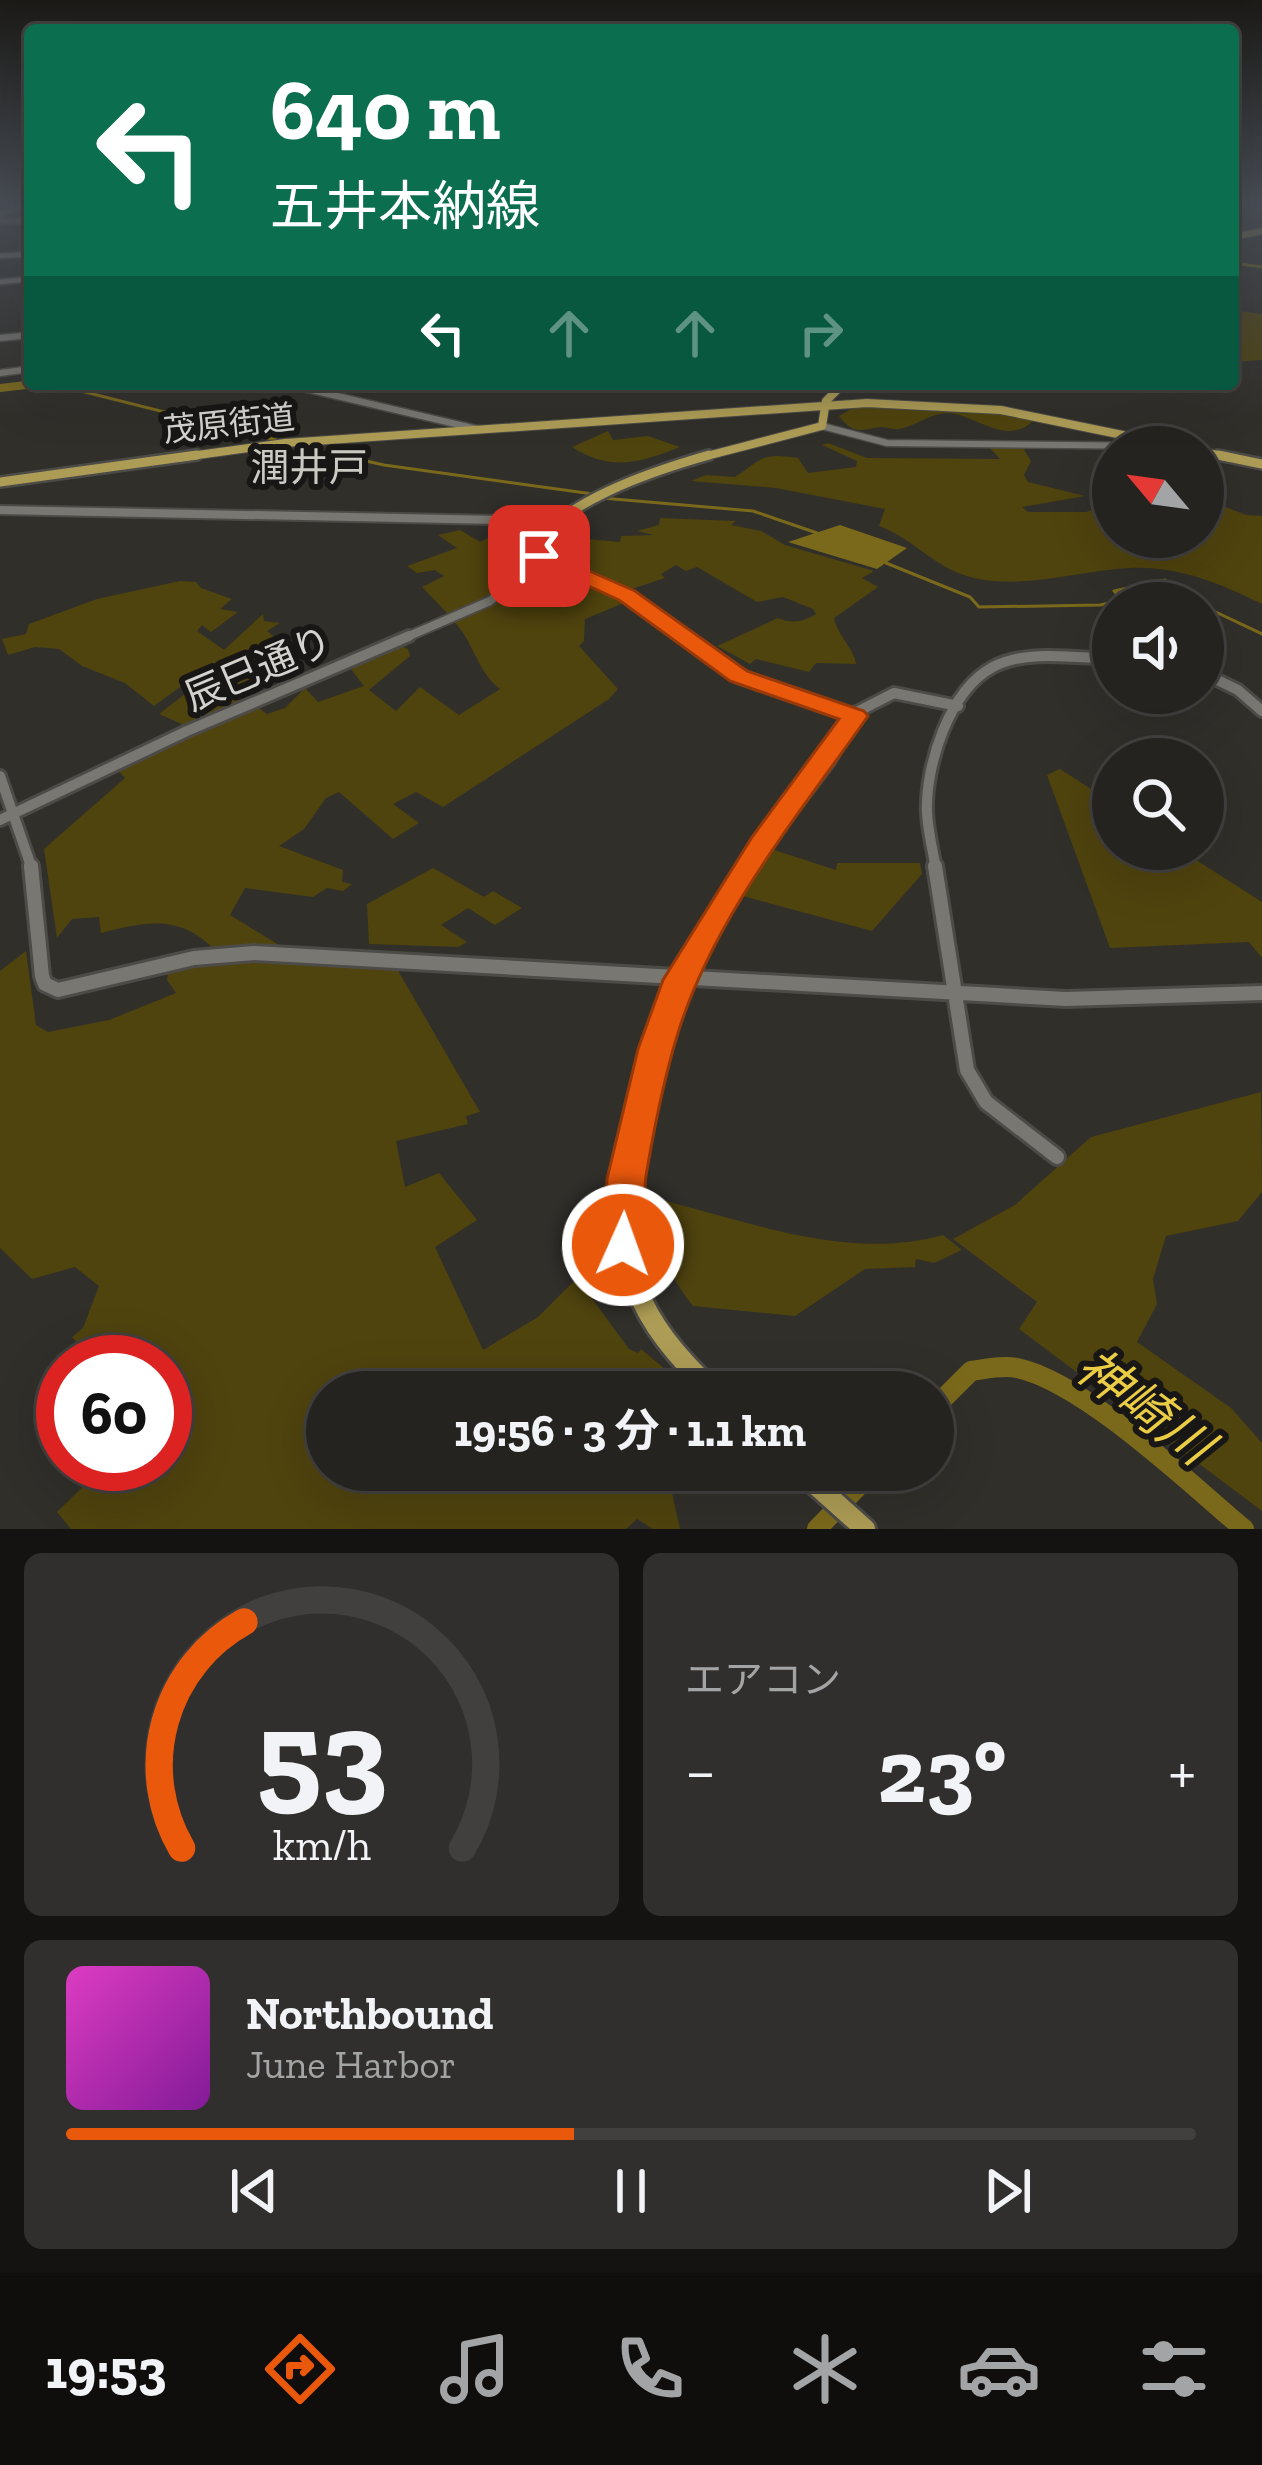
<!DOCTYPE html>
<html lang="ja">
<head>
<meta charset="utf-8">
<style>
  body { margin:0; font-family:"Zilla Slab","Noto Sans JP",serif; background:#312f2d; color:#f1f3f6; height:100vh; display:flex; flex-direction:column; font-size:45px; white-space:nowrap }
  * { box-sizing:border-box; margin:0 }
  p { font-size:39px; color:#a3a4a5 }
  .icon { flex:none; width:66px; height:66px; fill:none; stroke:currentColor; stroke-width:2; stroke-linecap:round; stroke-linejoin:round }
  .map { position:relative; height:1529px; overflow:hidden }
  .details { display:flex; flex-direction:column; gap:24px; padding:24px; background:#141312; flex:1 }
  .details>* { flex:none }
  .banner { position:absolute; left:24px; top:24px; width:1215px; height:366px; border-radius:12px; box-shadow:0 12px 48px #0002,0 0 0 3px #42403e; background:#0b6e4f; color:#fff; overflow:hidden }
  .needle { width:78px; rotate:299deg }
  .buttons { position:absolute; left:1092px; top:426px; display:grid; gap:24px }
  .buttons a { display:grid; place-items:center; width:132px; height:132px; border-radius:50%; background:#252320; box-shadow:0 12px 48px #0002,0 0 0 3px #42403e; font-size:60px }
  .speed { position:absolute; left:36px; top:1335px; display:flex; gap:24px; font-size:60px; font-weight:700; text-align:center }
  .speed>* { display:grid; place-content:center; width:156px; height:156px; border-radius:50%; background:#252320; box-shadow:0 12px 48px #0002,0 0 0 3px #42403e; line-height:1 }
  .speed .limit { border:18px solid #d22; background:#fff; color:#111 }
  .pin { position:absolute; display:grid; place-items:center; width:102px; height:102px; color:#fff; margin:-51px; border-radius:24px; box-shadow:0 6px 18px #0006 }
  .me { position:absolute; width:132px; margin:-66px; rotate:2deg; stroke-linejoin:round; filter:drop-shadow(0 0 9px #0008) }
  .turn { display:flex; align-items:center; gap:42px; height:252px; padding:0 48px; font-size:54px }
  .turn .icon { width:156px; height:156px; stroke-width:2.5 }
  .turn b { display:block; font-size:84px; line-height:102px }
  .lanes { display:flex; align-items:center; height:114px; padding:0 48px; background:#0003; justify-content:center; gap:60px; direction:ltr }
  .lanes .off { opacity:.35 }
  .big { font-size:90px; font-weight:700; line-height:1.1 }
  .details .card { flex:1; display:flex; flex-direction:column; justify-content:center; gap:18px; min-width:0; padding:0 42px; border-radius:18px; background:#312f2d }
  .details .dial { align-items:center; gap:0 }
  .dial svg { height:312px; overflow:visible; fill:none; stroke:#42403e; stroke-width:7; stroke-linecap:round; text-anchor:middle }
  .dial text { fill:#f1f3f6; stroke:none }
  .song { display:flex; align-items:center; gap:36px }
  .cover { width:144px; height:144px; border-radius:18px; background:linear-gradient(135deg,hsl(310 70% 55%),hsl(290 70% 35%)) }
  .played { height:12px; border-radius:6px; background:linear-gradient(90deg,#ea580c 45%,#42403e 45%) }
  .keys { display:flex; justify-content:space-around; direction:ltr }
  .heat { display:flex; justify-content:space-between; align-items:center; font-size:66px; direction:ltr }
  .details .tiles { flex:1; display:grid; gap:24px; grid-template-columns:1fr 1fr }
  .card:last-child { grid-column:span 2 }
  .trip { position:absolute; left:306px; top:1371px; width:648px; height:120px; border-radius:60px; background:#252320; box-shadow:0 12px 48px #0002,0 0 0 3px #42403e; font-weight:700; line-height:120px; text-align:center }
  .tab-bar { display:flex; height:192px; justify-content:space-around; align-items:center; background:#0f0e0d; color:#a3a4a5 }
  .tab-bar .icon { width:84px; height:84px }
  .tab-bar .active { color:#ea580c }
  .tab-bar b { font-size:54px; color:#f1f3f6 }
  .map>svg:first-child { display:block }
</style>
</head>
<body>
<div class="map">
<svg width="1262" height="1529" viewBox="0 0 1262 1529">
  <rect width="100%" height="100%" fill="#312f2a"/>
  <path fill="#4f430e" d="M1233,310L1262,314V360L1233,362Z
    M860,404L978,410L1033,421C1005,448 972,411 945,413C927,415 916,426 899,429C893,430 887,427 880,427C861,430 853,435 839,416Z
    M608,431L613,440L648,436L680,447C639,463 611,472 572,447Z
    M828,443L867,458L1000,459L989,447L1033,444L1024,450L1031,461L1024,475L1028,482L1085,496L1022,507L1028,512H1086L1113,502V537H1203V498L1246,515L1262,516V604C1219,583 1179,566 1130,568C1085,570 1039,585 993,581C937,576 923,543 879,526L885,509L776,488L691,481L706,475L735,477C763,459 760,452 798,458L808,473L856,467L857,461L822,445Z
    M660,518L736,521L731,525L761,531L785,545L874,571L862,578L878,587L834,618C837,635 854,648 856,664L816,663L809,672L756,659L750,664L717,646L778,618C792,624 803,622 816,614L813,609L783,597L757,602L697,567L686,571L676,565L661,574L665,578L629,590L584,569L591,561L571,554L575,548L561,542L566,537L620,542L621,536L653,535L637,531L659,525Z
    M460,530L480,542L497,533L521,543L492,593L449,615L422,587L444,576L435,570L417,573L407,566L457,548L438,535Z
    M532,556L610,591L646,613L639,614L624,603L585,619L584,641L579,646L618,689L609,699L443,807L416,792L393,804L419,823L393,839L339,792L326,798L304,829L279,846L343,870L342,882L352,884L343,891L327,888L313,897L245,888L230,915L279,945L213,948C178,914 145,922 101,933L99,917L72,919L57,938L44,849L125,778L115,767L254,705L267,714L285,708L305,688L318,702L364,686L347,664L395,643L408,649L410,656L369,690L396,711L420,687L459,715L500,689C475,670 474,639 451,619L496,599L520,559Z
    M180,581L196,582L201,588L232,599L220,609L238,612L211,632L202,625L197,631L224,650L263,614L264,621L280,623L267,631L289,649L243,692L250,698L186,726L159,714L199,683L190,680L154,706L125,683L82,666L59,649L35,647L8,655L2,639L26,634L29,624L97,599Z
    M1060,769L1113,803V849H1179L1262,902V958L1249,942L1110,948L1047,775Z
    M768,848L836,870L837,863H920L922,874L872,931L735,894Z
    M433,868L484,897L493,891L522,908L495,925L468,908L441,925L467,942L458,947L369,944L367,904Z
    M26,951L36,1025L48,1032L109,1020L176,993L167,980L169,968L229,957L393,962L480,1112L466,1116L468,1124L396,1141L405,1187L439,1173L477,1220L435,1247L483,1350L538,1317L577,1278L629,1349L638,1353L641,1349L685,1386L682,1392H327V1470H667L680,1529H653L637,1519L626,1529H71L57,1512L106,1464H165V1362H94L72,1337L83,1328L99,1286L75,1267L32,1279L0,1248V971Z
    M1261,1092L1262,1192L1238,1221L1166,1236L1153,1279L1157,1304L1137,1342L1231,1408L1262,1443V1511L1019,1329L1037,1302L953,1239L1015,1205L1091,1137Z
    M653,1198C746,1220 847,1262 943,1235L962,1250L934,1263L916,1259L915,1267L865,1269L795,1316L693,1306C668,1275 652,1239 653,1198Z"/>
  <path fill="#7b691b" d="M840,525L907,548L877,569L788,542Z"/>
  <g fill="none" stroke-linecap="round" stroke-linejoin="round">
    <path stroke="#7b691b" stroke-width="3" d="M1233,263L1262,267
      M53,384L280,441
      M295,445L384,465L593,494
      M602,498L753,511L817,533
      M886,563L970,597L979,607L1100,605L1123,600L1114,591L1165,580
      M1167,592L1197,603
      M1203,606L1262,634"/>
    <path stroke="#7b691b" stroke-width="8" d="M0,388L35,384"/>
    <path stroke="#7b691b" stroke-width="20" d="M933,1409L971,1371C986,1369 1003,1365 1017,1368C1084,1382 1190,1484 1244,1529
      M817,1529L874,1470"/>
    <g stroke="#4d4b47" stroke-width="8">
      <path id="secondary-far4" d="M0,215L25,202
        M0,221H30
        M0,256L30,254
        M0,282L30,279"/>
    </g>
    <g stroke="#4d4b47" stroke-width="9">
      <path id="secondary-far3" d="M0,338L30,335
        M0,373L30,369
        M286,384L477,429
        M822,426L887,443L1164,446"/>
    </g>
    <g stroke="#4d4b47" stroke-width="12">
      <path id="secondary-far2" d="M0,510L549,521
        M402,639L490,601L507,587L520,553"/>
    </g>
    <g stroke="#4d4b47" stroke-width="16">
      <path id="secondary-far1" d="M1203,673L1238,690L1262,711
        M853,714L894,693L958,706
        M0,776L32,869
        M0,820L187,731L409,636
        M936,869C933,851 928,832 927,813C925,767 949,690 993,667C1026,649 1077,658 1113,659"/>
    </g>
    <g stroke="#4d4b47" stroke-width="20">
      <path id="secondary" d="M31,866L42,976L45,984L58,990L194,958L254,953L1066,999L1262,993
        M935,866L967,1070L986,1102L1057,1157"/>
    </g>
    <g stroke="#4d4b47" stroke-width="9">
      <path id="primary-far5" d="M1233,237L1262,231"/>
    </g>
    <g stroke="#4d4b47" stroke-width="10">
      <path id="primary-far4" d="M1203,452L1232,458
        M176,458L285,443L867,403L1001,410L1181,447
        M699,458L822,426L826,401L843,384"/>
    </g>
    <g stroke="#4d4b47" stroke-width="14">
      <path id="primary-far3" d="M1218,455L1262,464
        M0,482L197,455
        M520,553C583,565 635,602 686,639
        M520,553C571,500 639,475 709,455"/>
    </g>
    <g stroke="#4d4b47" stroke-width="18">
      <path id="primary-far2" d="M682,636L738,676L855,716L828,761L746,869"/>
    </g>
    <g stroke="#4d4b47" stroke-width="21">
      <path id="primary-far1" d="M630,1160C647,1051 685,956 748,866"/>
    </g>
    <g stroke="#4d4b47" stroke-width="26">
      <path id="primary" d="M630,1157C613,1264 636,1319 714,1392
        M799,1470L865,1529"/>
    </g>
    <use href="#secondary-far4" stroke="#797771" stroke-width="4.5"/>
    <use href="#secondary-far3" stroke="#797771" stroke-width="6"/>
    <use href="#secondary-far2" stroke="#797771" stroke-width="8"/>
    <use href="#secondary-far1" stroke="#797771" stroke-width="10"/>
    <use href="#secondary" stroke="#797771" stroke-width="14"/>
    <use href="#primary-far5" stroke="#ad9c55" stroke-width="6"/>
    <use href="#primary-far4" stroke="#ad9c55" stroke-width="8"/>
    <use href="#primary-far3" stroke="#ad9c55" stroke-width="9"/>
    <use href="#primary-far2" stroke="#ad9c55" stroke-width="12"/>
    <use href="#primary-far1" stroke="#ad9c55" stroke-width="15"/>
    <use href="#primary" stroke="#ad9c55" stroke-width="20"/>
  </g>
  <linearGradient id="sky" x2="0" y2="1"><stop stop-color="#1b1a17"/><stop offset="0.49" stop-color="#484d55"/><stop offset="1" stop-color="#484d55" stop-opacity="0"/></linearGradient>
  <rect width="1262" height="416" fill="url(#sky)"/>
  <path fill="#ea580c" stroke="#983908" stroke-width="3" d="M539,549L635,591L747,671L864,711L868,716C796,819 706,926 673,1050C662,1090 653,1134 646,1176C642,1203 649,1233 638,1258L623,1263L609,1258L603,1245L607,1179L638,1049L663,980L752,837L839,719L730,681L619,600L532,560L529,556Z"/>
  <g text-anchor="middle" stroke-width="12" stroke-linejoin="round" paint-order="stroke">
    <g font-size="33" fill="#d3d2ce" stroke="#181715">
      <text transform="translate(229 423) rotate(-6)" y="12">茂原街道</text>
    </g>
    <g font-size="39" fill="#cbc9c2" stroke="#181715">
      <text x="309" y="481">潤井戸</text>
    </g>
    <g font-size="39" fill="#d3d2ce" stroke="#181715">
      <text transform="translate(258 668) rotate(-23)" y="14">辰巳通り</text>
    </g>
    <g font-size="51" font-style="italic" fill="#ebcc45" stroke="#181715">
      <text transform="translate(1145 1406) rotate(37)" y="18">神崎川</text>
    </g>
  </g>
</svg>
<div class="buttons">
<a><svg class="needle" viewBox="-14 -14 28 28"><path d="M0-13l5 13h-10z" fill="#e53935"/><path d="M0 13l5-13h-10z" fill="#a3a4a5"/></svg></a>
<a><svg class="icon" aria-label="sound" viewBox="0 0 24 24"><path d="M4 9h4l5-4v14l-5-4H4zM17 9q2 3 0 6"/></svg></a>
<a><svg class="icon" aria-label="search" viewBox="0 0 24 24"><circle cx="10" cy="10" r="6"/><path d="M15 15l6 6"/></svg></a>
</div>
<div class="speed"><div class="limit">60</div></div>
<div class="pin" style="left:539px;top:556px;background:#d93025"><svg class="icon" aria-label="arrive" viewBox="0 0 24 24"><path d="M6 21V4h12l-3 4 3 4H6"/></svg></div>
<svg class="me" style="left:623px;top:1245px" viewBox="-20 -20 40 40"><circle r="17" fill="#ea580c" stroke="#fff" stroke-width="3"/><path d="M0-11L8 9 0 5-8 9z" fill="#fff"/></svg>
<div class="trip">19:56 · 3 分 · 1.1 km</div>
<div class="banner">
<div class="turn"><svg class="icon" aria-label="left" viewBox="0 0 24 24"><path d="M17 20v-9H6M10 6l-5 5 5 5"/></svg><div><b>640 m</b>五井本納線</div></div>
<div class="lanes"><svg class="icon" aria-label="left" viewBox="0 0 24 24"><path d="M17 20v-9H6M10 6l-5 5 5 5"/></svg><svg class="icon off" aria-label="ahead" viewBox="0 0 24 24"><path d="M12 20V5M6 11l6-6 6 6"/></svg><svg class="icon off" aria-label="ahead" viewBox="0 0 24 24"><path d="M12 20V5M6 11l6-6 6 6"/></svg><svg class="icon off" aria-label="right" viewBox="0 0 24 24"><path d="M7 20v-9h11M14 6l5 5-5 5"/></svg></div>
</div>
</div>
<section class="details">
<div class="tiles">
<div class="card dial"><svg viewBox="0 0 100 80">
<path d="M14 69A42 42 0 1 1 86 69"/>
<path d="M14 69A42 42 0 0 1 30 11" stroke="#ea580c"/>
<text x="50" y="56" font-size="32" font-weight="700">53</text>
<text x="50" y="72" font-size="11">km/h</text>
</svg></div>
<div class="card"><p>エアコン</p>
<div class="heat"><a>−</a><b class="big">23°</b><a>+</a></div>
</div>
<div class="card">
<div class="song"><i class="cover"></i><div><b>Northbound</b><p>June Harbor</p></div></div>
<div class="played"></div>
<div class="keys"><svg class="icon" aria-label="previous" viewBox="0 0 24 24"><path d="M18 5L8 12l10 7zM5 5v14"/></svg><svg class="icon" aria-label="pause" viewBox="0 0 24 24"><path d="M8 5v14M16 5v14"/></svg><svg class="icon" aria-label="next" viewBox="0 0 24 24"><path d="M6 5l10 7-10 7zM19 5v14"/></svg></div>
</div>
</div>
</section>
<nav class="tab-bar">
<b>19:53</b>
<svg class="icon active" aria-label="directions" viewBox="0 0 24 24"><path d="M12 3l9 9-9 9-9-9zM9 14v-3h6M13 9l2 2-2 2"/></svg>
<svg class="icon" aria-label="music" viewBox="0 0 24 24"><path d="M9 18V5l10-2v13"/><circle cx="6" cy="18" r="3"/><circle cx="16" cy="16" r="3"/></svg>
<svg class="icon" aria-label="phone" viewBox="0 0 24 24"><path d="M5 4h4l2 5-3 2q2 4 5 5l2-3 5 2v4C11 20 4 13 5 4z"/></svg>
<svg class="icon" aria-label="climate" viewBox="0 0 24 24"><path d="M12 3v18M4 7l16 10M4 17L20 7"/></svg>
<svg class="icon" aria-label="car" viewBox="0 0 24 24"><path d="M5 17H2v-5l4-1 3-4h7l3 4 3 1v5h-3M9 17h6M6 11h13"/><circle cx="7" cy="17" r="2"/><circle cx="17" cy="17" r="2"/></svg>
<svg class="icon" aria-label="filters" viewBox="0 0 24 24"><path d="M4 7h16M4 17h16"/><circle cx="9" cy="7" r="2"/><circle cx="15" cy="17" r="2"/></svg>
</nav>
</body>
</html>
